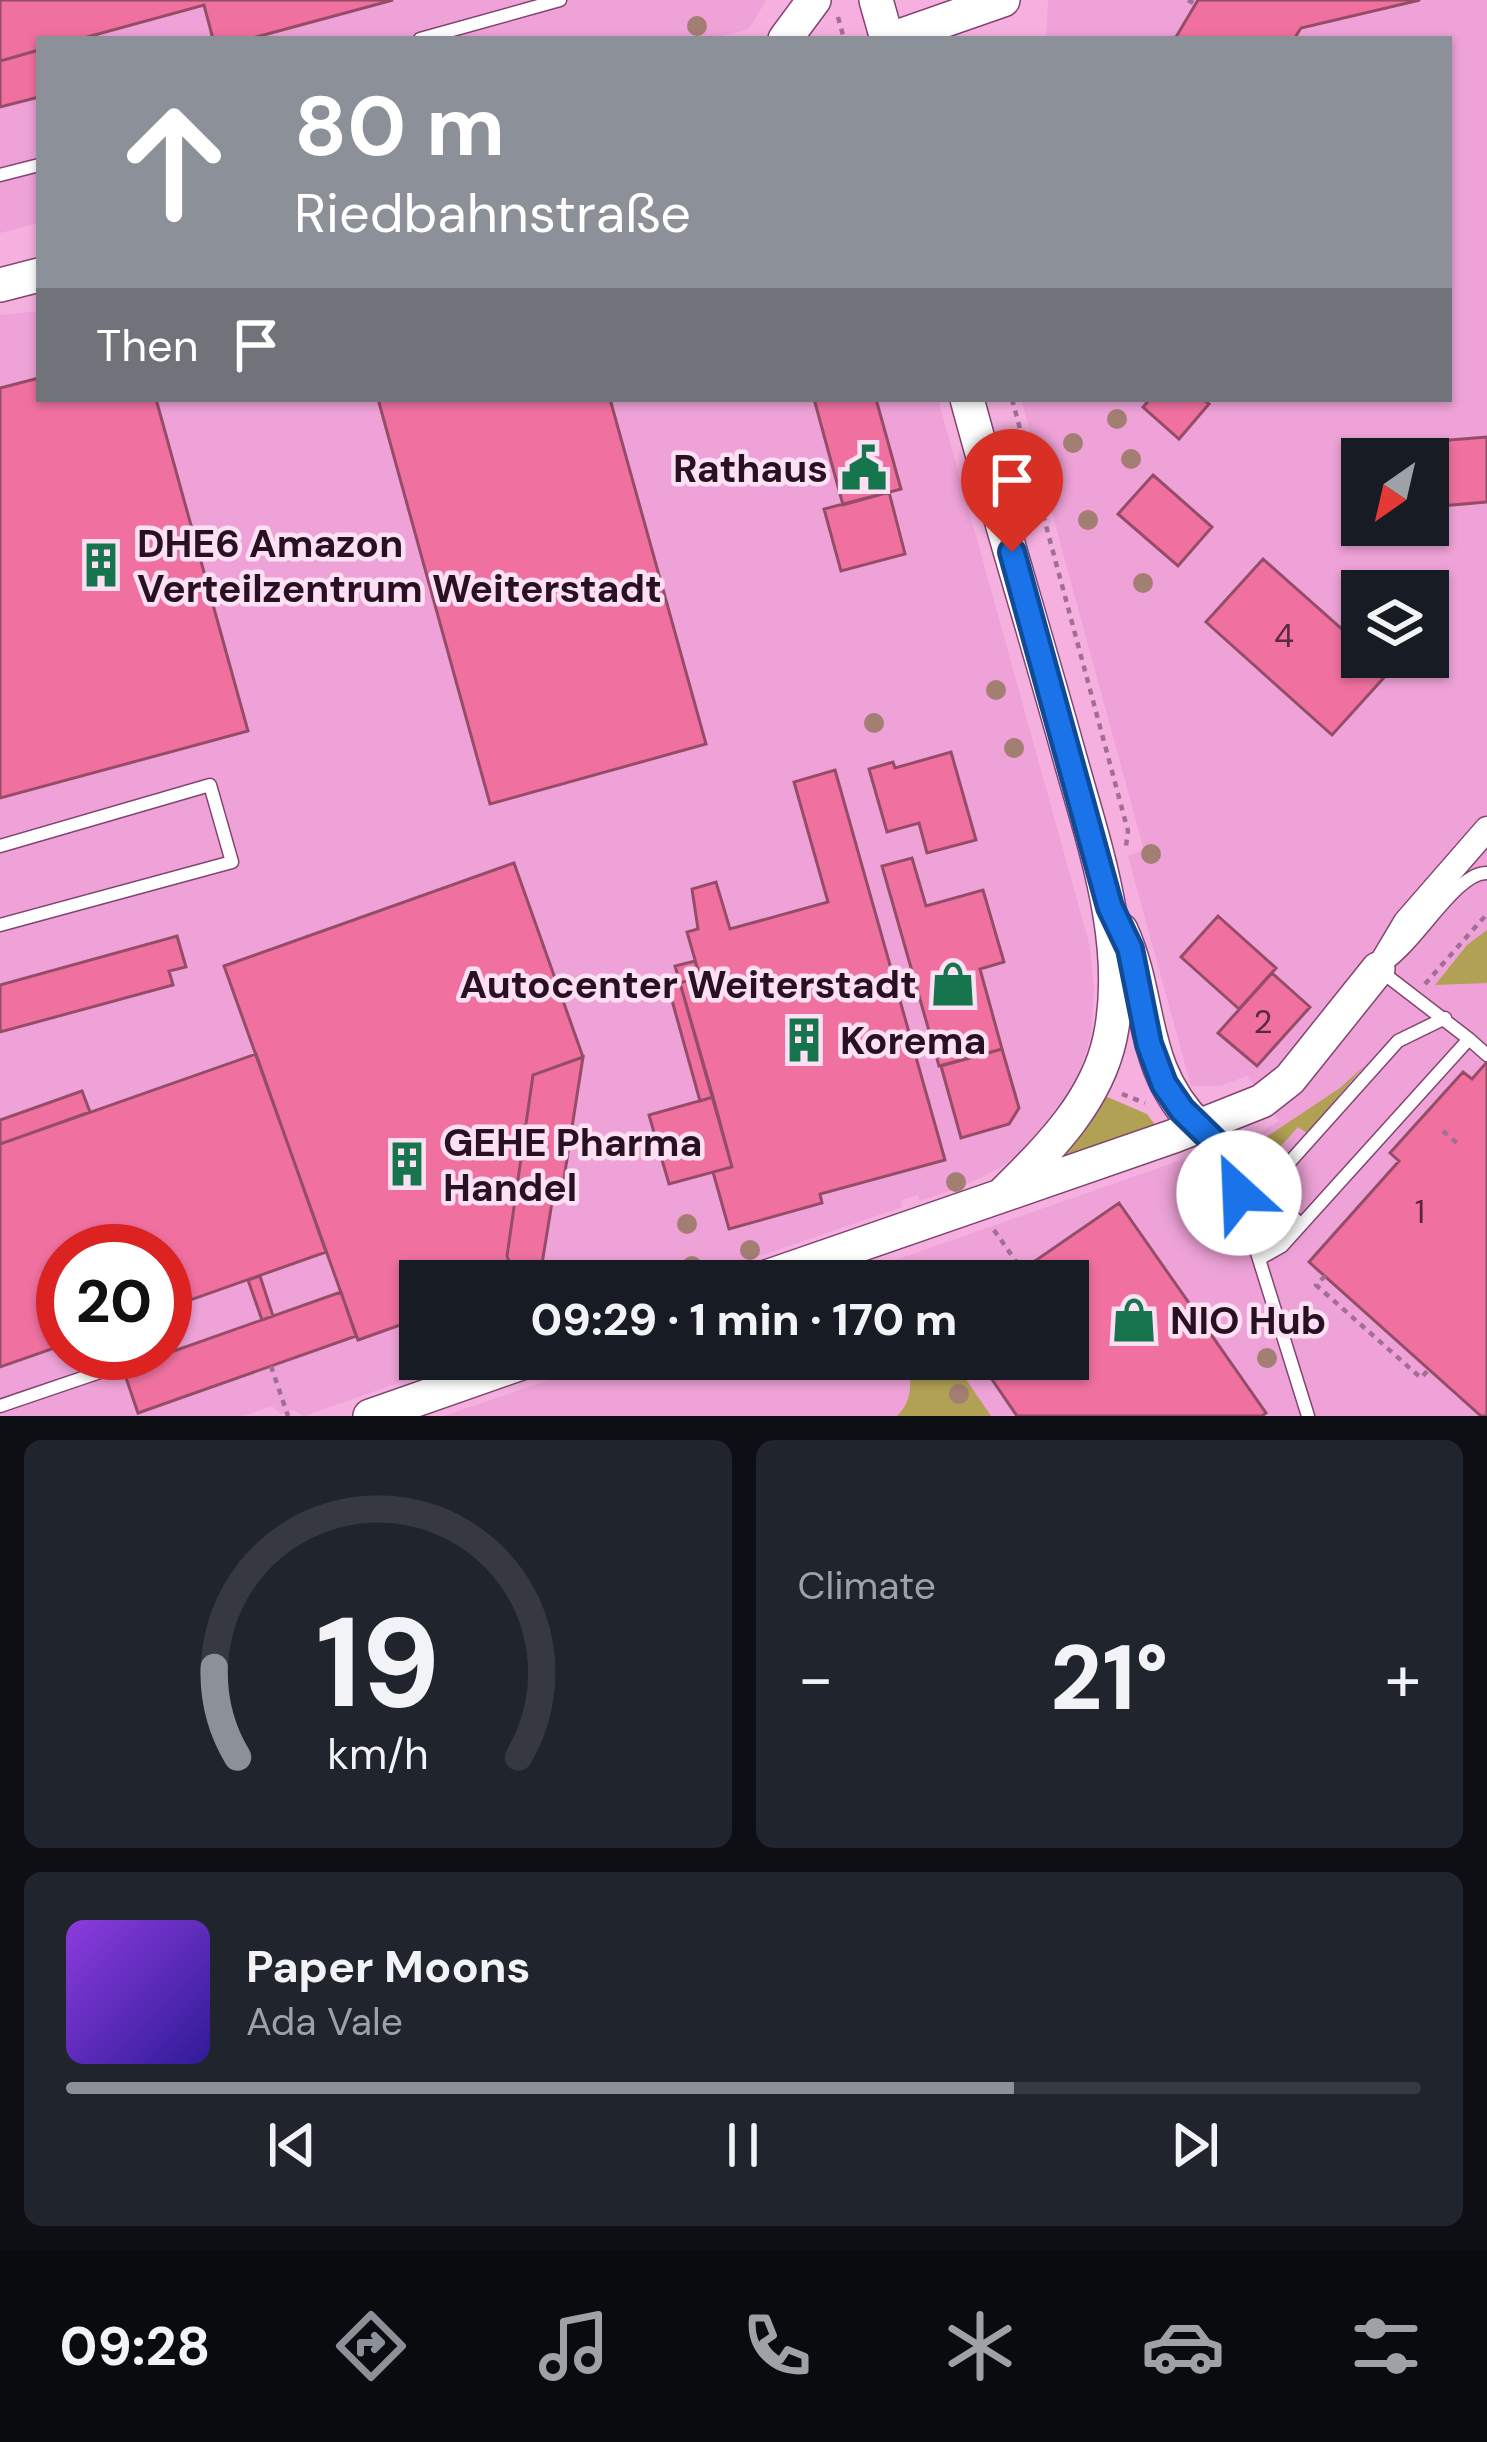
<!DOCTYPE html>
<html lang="en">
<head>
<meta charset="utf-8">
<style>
  body { margin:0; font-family:"DM Sans",sans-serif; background:#20242c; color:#f1f3f6; height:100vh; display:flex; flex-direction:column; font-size:45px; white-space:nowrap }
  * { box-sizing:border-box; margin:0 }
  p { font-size:39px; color:#9ea1a6 }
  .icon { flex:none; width:66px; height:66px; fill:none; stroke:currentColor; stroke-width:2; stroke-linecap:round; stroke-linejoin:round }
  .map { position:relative; height:1416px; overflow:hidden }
  .side { display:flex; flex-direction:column; gap:24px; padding:24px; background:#0d0f14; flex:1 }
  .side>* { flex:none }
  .top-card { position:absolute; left:36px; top:36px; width:1416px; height:366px; border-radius:0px; box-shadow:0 3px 9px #0004; background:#8c9099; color:#fff; overflow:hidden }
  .needle { width:78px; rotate:214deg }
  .buttons { position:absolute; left:1341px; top:438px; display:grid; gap:24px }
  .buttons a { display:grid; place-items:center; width:108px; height:108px; border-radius:0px; background:#171b24; box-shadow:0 3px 9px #0004; font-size:60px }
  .speed { position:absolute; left:36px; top:1224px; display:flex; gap:24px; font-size:60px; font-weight:700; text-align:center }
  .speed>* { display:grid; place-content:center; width:156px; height:156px; border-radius:50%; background:#171b24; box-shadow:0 3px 9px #0004; line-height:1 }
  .speed .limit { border:18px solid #d22; background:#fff; color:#111 }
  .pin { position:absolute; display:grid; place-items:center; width:102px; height:102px; color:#fff; margin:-123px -51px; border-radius:50% 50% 50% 0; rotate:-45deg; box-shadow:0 0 12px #0007 }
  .pin .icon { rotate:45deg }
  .me { position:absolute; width:132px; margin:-66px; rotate:335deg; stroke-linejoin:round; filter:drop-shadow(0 0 9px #0008) }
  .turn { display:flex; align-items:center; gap:42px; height:252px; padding:0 60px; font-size:54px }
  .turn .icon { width:156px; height:156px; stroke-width:2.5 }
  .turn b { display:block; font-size:84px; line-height:102px }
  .then { display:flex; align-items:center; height:114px; padding:0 60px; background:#0003; gap:24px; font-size:45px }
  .big { font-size:90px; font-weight:800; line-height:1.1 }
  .side .widget { flex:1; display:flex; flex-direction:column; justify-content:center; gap:18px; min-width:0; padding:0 42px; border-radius:18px; background:#20242c }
  .side .dial { align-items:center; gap:0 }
  .dial svg { height:312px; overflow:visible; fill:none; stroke:#363941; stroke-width:7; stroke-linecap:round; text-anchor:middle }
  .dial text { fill:#f1f3f6; stroke:none }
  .song { display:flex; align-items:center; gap:36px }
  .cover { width:144px; height:144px; border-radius:18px; background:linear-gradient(135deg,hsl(270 70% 55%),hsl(250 70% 35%)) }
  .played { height:12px; border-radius:6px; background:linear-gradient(90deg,#8c9099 70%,#363941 70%) }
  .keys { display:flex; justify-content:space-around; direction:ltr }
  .heat { display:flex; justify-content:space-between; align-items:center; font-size:66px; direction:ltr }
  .side .tiles { flex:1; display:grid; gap:24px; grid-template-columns:1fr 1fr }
  .widget:last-child { grid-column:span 2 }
  .trip { position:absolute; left:399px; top:1260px; width:690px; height:120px; border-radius:0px; background:#171b24; box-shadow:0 3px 9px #0004; font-weight:800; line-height:120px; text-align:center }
  .tabs { display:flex; height:192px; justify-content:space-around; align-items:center; background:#090b0e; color:#9ea1a6 }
  .tabs .icon { width:84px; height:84px }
  .tabs .current { color:#8c9099 }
  .tabs b { font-size:54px; color:#f1f3f6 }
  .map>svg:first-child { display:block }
</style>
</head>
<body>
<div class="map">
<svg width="1487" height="1416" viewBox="0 0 1487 1416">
  <rect width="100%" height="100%" fill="#f5b0df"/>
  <path fill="#eea2d7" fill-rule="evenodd" d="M0,0H766L749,29L711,39H39V223L0,233Z
    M1048,0H1487V1416H444L610,1359H1068V1281H835L1190,1157L1200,1170L1279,1121L1247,1076L1220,1086H1191L1128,856L1144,850L1021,399H1449V39H1046ZM1362,459H1428V525H1362ZM1362,591H1428V657H1362Z
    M39,311V399H938L1090,947L1094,989L1091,1036L1078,1075L1058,1112L1031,1144L1000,1168L961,1187L920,1201L918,1195L901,1200L902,1207L687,1281H420V1359H467L304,1416L293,1410L281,1414L272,1406L243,1416H0V315ZM63,1251H165V1353H63Z"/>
  <path fill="#b0a154" d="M1487,930V983L1435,985L1467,945Z
    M1364,1066L1307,1133L1298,1127L1261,1168L1268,1176V1201L1290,1225L1280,1240L1272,1239L1266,1204L1242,1153L1340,1088Z
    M1098,1093L1147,1114L1156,1126L1058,1162Z
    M902,1359H952L991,1416H897C913,1400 914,1378 902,1359Z"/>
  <path fill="#f071a0" stroke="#954d67" stroke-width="3" d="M0,0H393L249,39H213L204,5L80,39H39V50L0,61Z
    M1198,0H1420L1301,28L1294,39H1166L1176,37Z
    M39,50V97L0,107V61Z
    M39,378V399H156L248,731L0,798V388Z
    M378,399H610L706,744L490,804Z
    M814,399H876L901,489L843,505Z
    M1150,399H1203L1209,404L1179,439L1143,407Z
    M1487,437V502L1428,507V459H1388L1386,445Z
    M1153,475L1212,527L1178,566L1118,514Z
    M889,492L905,554L841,571L824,509Z
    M1263,559L1362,647V657H1373L1389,672L1332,735L1206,622Z
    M951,752L976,840L927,853L919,823L887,832L869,769L893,762L895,768Z
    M835,770L945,1160L820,1194L822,1203L729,1229L713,1172L732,1167L680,983L700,977L687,932L698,929L692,889L716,882L730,929L828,902L794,782Z
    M912,858L926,906L983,890L1004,962L980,969L1002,1049L939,1066L882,866Z
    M514,863L583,1057L533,1075L507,1256L516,1281H420V1318L358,1340L224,966Z
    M1218,916L1276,968L1239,1009L1181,957Z
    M177,936L186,967L169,971L173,985L0,1032V985Z
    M695,961L700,977L680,983L675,966Z
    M1272,973L1310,1007L1257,1066L1218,1033Z
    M680,983L713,1097L700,1101L668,986Z
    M1002,1049L1019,1108L1009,1124L961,1138L941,1066Z
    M256,1054L326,1252L165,1309V1251H63V1345L0,1367V1144Z
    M583,1057L562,1191L554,1190L540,1276L516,1281L507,1256L533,1075Z
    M1487,1062V1416H1481L1309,1262L1399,1161L1390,1153L1463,1072L1472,1079Z
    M82,1091L90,1112L0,1144V1120Z
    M713,1097L732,1167L669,1184L649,1115Z
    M1119,1203L1266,1413L1262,1416H1017L978,1359H1068V1281H1006Z
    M260,1276L273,1316L262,1320L248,1280Z
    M341,1292L356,1336L138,1413L123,1369Z"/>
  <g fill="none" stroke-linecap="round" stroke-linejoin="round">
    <g stroke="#814570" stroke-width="15">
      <path id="lane" d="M420,39L560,0
        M0,175L39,165
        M0,846L210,785L232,862L0,925
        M1469,1039L1487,1055
        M1204,1131L1228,1160L1308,1416
        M1301,1225L1275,1199L1279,1174L1398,1041L1445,1018
        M1259,1259L1282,1246L1469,1039L1378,969C1414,952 1454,872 1487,873
        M0,1406L103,1371"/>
    </g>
    <g stroke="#814570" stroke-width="27">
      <path id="street" d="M1378,969L1406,922L1487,829"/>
    </g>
    <g stroke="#814570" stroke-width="36">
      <path id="secondary" d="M876,0L887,39
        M785,39L814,0
        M891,39L1003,0
        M0,285L39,275
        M967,399C999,517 1035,633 1068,751C1093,842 1130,942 1110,1038C1096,1103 1048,1149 1003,1194
        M1121,930C1153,1000 1138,1067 1199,1127
        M755,1281L1174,1136L1262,1101L1290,1079L1378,969
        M370,1416L533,1359"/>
    </g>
    <path stroke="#a26f93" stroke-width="4.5" stroke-dasharray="6 6" stroke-linecap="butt" d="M1188,0L1195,4
      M838,17L844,39
      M1012,399L1128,831L1126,846
      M1425,984L1487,914
      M1122,1094L1145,1103
      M1443,1131L1457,1143
      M994,1230L1022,1270
      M1325,1276L1316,1285L1421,1378L1429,1369
      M271,1366L288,1416
      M559,1371L594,1359"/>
    <use href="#lane" stroke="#fff" stroke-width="12"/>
    <use href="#street" stroke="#fff" stroke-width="24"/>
    <use href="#secondary" stroke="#fff" stroke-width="33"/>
  </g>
  <g fill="#a27e73">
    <circle cx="697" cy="26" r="10"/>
    <circle cx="1117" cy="419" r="10"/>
    <circle cx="1073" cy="443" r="10"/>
    <circle cx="1131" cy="459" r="10"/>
    <circle cx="1088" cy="520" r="10"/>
    <circle cx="1143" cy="583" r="10"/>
    <circle cx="996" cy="690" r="10"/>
    <circle cx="874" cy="723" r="10"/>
    <circle cx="1014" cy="748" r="10"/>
    <circle cx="1151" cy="854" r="10"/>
    <circle cx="956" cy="1182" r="10"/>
    <circle cx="687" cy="1224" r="10"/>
    <circle cx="750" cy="1250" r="10"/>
    <circle cx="692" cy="1266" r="10"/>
    <circle cx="1267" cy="1358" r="10"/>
    <circle cx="959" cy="1394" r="10"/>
  </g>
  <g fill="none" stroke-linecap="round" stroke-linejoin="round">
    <g stroke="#114b97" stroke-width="30">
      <path id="route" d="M1012,552L1110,907L1130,949L1149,1044L1164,1084L1182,1110L1224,1151L1239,1193"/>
    </g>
    <use href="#route" stroke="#1a73e8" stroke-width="21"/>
  </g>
  <defs>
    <g id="civic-bare" transform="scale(3.6)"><path d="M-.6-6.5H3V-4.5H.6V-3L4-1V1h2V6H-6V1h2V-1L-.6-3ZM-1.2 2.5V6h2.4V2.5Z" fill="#16754c" stroke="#fde0f3" stroke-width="2.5" paint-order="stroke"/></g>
    <g id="building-bare" transform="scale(3.6)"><path d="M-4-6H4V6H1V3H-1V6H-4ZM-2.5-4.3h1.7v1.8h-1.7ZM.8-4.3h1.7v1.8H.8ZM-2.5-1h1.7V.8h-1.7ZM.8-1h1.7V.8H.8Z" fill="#16754c" stroke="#fde0f3" stroke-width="2.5" paint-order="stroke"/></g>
    <g id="shop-bare" transform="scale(3.6)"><path d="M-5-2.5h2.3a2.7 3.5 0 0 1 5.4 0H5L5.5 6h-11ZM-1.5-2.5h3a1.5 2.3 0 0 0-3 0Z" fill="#16754c" stroke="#fde0f3" stroke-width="2.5" paint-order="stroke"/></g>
  </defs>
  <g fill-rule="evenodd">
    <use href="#civic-bare" x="864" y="468"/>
    <use href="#building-bare" x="101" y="565"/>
    <use href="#shop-bare" x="953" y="984"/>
    <use href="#building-bare" x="804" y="1040"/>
    <use href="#building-bare" x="407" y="1164"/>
    <use href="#shop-bare" x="1134" y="1320"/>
  </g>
  <g text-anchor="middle" stroke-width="9" stroke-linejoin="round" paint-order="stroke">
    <g font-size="33" fill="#5b2842">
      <text x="1284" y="647">4</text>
      <text x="1263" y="1033">2</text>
      <text x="1420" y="1223">1</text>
    </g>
    <g font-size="39" font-weight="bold" fill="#291023" stroke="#fde0f3" text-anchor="start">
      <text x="828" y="482" text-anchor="end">Rathaus</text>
      <text x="137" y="557">DHE6 Amazon<tspan x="137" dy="45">Verteilzentrum Weiterstadt</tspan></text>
      <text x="917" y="998" text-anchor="end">Autocenter Weiterstadt</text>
      <text x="840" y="1054">Korema</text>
      <text x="443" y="1156">GEHE Pharma<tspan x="443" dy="45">Handel</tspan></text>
      <text x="1170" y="1334">NIO Hub</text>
    </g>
  </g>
</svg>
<div class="buttons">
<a><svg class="needle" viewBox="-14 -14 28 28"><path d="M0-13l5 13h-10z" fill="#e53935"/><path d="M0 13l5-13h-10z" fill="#9ea1a6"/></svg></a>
<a><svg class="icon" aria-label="layers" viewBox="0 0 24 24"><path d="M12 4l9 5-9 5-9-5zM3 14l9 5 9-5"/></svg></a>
</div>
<div class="speed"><div class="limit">20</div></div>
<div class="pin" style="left:1012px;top:552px;background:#d93025"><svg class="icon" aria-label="arrive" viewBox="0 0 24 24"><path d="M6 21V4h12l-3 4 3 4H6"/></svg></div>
<svg class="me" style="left:1239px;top:1193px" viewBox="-20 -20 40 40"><circle r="19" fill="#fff"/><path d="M0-13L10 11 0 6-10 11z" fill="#1a73e8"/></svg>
<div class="trip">09:29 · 1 min · 170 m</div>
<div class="top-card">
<div class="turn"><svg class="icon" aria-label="ahead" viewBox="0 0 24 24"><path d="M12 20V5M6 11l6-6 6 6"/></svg><div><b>80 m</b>Riedbahnstraße</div></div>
<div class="then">Then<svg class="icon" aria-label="arrive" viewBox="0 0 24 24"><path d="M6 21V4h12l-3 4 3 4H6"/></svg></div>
</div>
</div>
<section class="side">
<div class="tiles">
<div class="widget dial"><svg viewBox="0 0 100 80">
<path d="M14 69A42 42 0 1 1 86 69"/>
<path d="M14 69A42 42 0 0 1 8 46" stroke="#8c9099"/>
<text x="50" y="56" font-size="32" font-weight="700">19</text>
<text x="50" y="72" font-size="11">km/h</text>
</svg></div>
<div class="widget"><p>Climate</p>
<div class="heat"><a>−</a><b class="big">21°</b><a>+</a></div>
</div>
<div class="widget">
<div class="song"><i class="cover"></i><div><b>Paper Moons</b><p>Ada Vale</p></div></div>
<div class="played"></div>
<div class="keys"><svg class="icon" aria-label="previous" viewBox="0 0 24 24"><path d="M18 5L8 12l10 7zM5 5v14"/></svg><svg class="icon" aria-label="pause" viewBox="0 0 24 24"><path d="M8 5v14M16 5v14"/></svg><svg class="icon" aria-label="next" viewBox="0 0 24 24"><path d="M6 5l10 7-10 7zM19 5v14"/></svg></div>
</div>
</div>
</section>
<nav class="tabs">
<b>09:28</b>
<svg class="icon current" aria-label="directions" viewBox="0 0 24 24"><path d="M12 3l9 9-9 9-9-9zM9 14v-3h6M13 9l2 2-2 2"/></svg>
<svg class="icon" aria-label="music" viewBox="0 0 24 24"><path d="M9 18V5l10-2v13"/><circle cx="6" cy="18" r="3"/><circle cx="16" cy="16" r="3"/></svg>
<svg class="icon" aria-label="phone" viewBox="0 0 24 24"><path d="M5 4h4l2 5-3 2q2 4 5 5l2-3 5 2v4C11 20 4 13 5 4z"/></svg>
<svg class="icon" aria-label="climate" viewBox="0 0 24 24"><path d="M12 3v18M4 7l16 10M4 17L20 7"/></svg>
<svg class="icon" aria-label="car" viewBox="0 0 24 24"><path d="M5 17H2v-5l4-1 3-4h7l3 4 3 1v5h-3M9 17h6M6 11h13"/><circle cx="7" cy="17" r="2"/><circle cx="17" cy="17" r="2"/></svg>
<svg class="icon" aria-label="filters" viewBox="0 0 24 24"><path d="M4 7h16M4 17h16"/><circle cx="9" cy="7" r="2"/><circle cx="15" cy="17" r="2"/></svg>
</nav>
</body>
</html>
